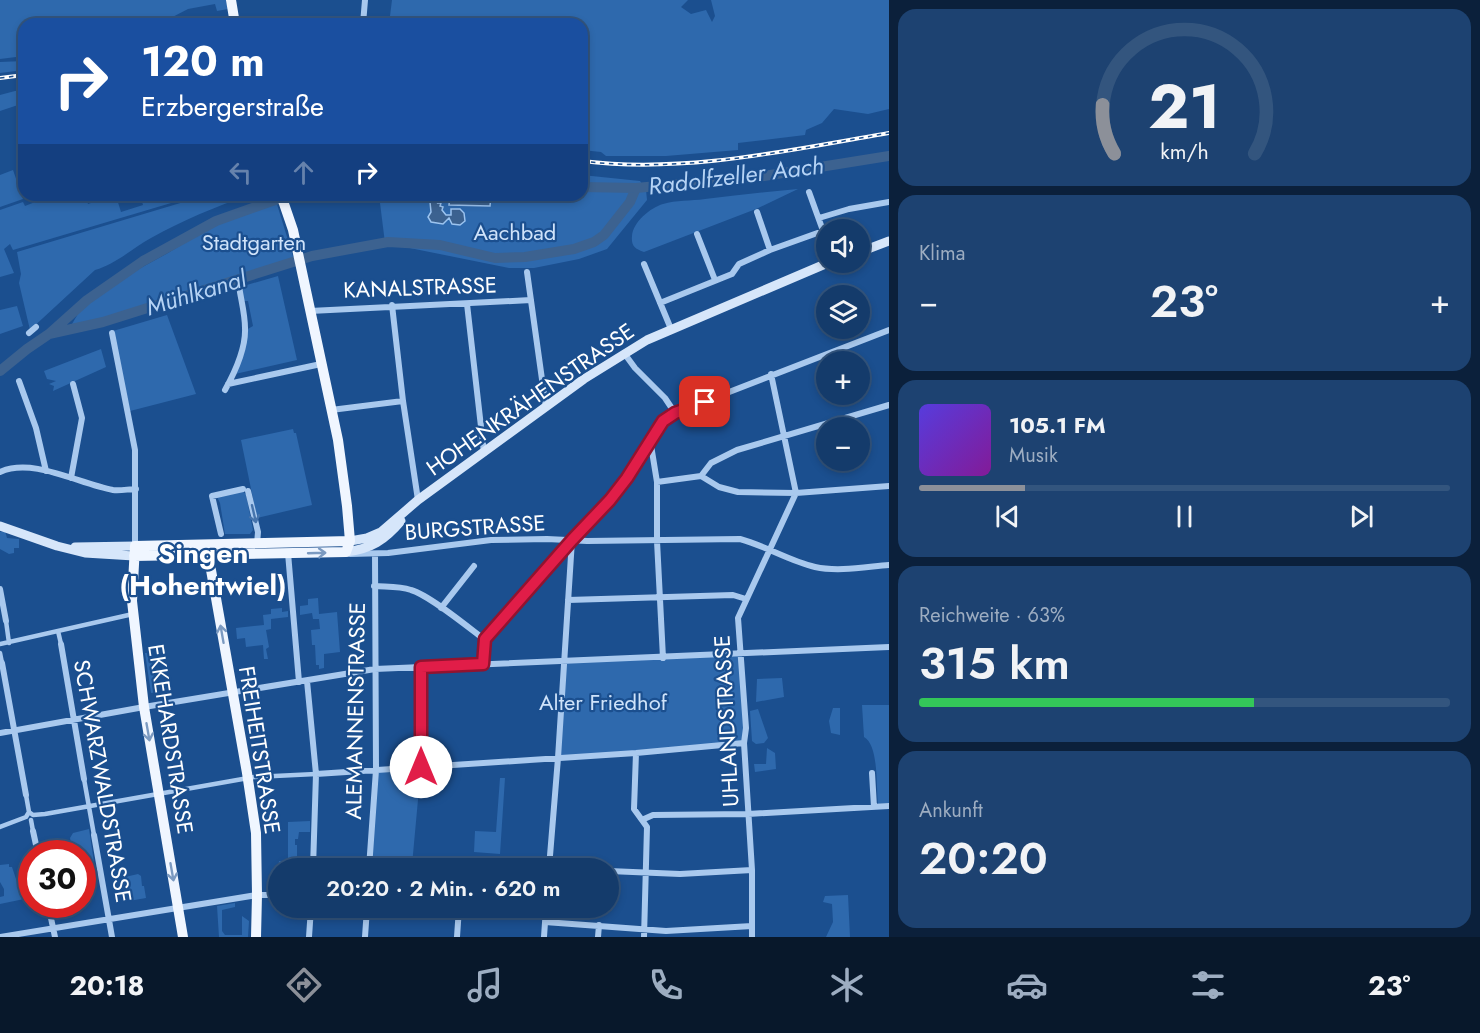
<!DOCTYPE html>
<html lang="de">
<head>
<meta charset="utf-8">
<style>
  body { margin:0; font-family:Jost,sans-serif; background:#1d4271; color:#f1f3f6; height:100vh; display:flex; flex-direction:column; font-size:22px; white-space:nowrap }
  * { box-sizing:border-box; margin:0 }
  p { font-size:20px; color:#9dadc1 }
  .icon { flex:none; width:33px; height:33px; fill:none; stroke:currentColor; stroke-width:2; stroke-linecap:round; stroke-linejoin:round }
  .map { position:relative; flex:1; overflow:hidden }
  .sheet { display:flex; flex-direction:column; gap:9px; padding:9px; background:#0b203b; width:591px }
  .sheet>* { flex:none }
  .banner { position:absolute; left:18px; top:18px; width:570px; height:183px; border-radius:18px; box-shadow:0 3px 9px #0003,0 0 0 2px #33557e; background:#1a4fa0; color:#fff; overflow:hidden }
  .fabs { position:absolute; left:816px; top:219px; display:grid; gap:12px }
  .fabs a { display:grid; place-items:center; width:54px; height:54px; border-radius:50%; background:#143b6b; box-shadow:0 3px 9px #0003,0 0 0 2px #33557e; font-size:30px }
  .speed { position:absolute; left:18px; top:840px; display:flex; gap:12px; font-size:30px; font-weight:700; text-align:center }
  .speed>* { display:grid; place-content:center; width:78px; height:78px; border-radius:50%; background:#143b6b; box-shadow:0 3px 9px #0003,0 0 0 2px #33557e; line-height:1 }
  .speed .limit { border:9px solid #d22; background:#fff; color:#111 }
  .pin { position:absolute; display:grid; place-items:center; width:51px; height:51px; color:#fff; margin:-26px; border-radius:12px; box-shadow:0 3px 9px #0006 }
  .me { position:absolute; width:66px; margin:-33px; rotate:0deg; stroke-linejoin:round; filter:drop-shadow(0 0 4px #0008) }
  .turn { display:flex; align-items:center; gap:21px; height:126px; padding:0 24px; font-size:27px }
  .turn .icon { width:78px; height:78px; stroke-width:2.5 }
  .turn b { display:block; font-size:42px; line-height:51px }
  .lanes { display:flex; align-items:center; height:57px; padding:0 24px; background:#0003; justify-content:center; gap:30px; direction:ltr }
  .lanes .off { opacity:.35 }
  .big { font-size:45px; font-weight:600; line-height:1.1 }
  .sheet .tile { flex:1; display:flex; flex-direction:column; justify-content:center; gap:9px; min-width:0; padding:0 21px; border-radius:18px; background:#1d4271 }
  .sheet .dial { align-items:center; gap:0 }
  .dial svg { height:156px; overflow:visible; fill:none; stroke:#33557e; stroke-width:7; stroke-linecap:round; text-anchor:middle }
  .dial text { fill:#f1f3f6; stroke:none }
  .song { display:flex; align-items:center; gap:18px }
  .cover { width:72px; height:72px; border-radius:9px; background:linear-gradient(135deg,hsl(250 70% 55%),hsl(290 70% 35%)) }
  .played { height:6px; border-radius:3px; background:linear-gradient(90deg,#8c9099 20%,#33557e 20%) }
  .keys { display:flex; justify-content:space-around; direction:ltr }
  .heat { display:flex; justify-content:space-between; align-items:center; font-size:33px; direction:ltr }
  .charge { height:9px; border-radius:4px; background:linear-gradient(90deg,#34c759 63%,#33557e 0) }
  .trip { position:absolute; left:268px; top:858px; width:351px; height:60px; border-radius:30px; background:#143b6b; box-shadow:0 3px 9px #0003,0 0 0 2px #33557e; font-weight:600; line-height:60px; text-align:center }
  .dock { display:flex; height:96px; justify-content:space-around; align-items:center; background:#08182b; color:#9dadc1 }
  .dock .icon { width:42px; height:42px }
  .dock .on { color:#8c9099 }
  .dock b { font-size:27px; color:#f1f3f6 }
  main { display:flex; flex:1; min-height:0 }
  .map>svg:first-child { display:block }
</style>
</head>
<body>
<main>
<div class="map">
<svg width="889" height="937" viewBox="0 0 889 937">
  <rect width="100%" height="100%" fill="#1b4f8f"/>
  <path fill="#2e69ad" d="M0,0H226L228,9L217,11L215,4L188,9L159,24H24V56L0,59Z
    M392,0H688L681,7L691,14L706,10L712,22L715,16L711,0H889V109L868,114L834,109L822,123L806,130L805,135L738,143V150L666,156H606L601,152L582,150V24H389Z
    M24,61V70L0,73V62Z
    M15,91H24V103L0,111V95Z
    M13,170L23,199L0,207V175Z
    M582,175L640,181L646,190L647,200L607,249L579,259L534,268H509L385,243L379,195H582Z
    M798,189L756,209L644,252C635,249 631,246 632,236C633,222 650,208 663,204C676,200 691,201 705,199C736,195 766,192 798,189Z
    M33,195H85L88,204L91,203L87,195H118L116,196L121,212L143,205L140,195H198L13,250L10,244L4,249L14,273L0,277V210L23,202L25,206L35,202Z
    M207,195H249C215,207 183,220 151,238C133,248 116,264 95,270L30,330L19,283L21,274L17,252Z
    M276,201L295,263L103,322L72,324L88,297L168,253L217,223Z
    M278,276L297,360L235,374L246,330L253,326L248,301H243L240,287Z
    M17,306L23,326L0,334V310Z
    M167,315L196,394L130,411L113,331Z
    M101,349L106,367L53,391L54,386L49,384L56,381L47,379L44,371Z
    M293,429L294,433H296L312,505L257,518L241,440Z
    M242,491L246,494L253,530L250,534H225L220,503L217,497Z
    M5,531L7,538L19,539V548H14V553L9,554L0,549V532Z
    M318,598L319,614L337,612L340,652L324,654V668L319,669V665H316L315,645H312L311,630L320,629L319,619H313L312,613L300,615V606L308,605V599Z
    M282,608V612L288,611V617L271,619V629L266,630L269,647L266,649L268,659H264L263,645L246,647L245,638L237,639L236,628L264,625L263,615L271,614V609Z
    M145,653H152L158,692L151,693Z
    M742,653L744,743L558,758L565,662Z
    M782,678L784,697L756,702L757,679Z
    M862,705H889V803L878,804C876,787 879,745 864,737Z
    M833,708H840V735L831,733L829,721Z
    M758,709L768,738L764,743L756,744L752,741L750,711Z
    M767,748L775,753L776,769L755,772L754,764H766Z
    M421,767L412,865L369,867L376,770Z
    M500,778H505L500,854L474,852L475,831L496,832Z
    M310,821V832H299L298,839H295V845H297V860H308L307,865L298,864V867H291V868H278L279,861H288V822Z
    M89,829L94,862L83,863L82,854L65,853L73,852L70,838L73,833Z
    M9,864V867H12L17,882L20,881L24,899L0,904V897L4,896V889L0,882V865Z
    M138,874L141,876L142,886H144L146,898L129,901L125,877Z
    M848,895L850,937H826L833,922L832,904L823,902L825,896Z
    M235,903V907L222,910V931L225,935H242V916L249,921L248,937H219L217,906Z"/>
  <path fill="#3c6290" stroke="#9cc4f0" stroke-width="1.5" d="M432,195H443L438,203H441L440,206L443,207L442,210L446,215H451V209H460L464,213L465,221L460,225L452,224L449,218L443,224L431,222L428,217L431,212L430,202L433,198Z
    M450,195H491L490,206L449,205Z"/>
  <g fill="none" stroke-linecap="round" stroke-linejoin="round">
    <path stroke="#3c6290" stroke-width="10" d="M582,187L636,188L764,176L889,156
      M49,334L103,322L312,256L388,242L440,245L495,258L525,257L574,249L594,242L604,235L630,202L636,188
      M0,371L27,349L49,334L87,300L143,261L216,221L275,200L297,195"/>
    <path stroke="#a9c9ee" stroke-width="4.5" d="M6,621L9,643
      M58,631L61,644
      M0,644L133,614
      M0,653L2,663
      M84,779L94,835
      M26,795L29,812
      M31,820L33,831
      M0,827L26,817L29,812L33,815L45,814L254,777L316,774"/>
    <path stroke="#a9c9ee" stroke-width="6" d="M363,24L365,0
      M809,192L826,239
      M757,212L770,250
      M819,218L849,209L889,202
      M697,234L715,280
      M644,264L671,329
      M527,272L546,408
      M660,303L732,274L739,264L770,250L823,231
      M467,304L484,453
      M392,305L403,401L418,500
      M310,311L531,300
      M29,333L36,327
      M112,333L135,450V546
      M624,353L635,368L665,398L675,413
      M19,381L36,428L46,471
      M228,384L321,364
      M225,390C235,372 246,349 245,328C245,314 241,300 239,286
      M331,410L403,401
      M650,439L657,482V541L663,658
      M0,472C33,457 79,484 113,490C120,491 129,489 136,489
      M701,476L719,487L738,492L796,493L889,486
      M71,478L82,418L73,384
      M657,482L701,476L711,463L737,450L889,405
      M248,491L258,532L257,544
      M221,534L212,496L243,489
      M288,553L299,682
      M350,554L388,553L491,540L547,539L587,541L740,539C766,546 789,561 815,567C838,572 865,567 889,565
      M374,586C387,587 399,586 411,590C429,595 468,627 485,640L483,664
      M0,589L6,621
      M568,600L733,595L746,599
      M441,608L474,566
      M485,640L572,540L610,499L627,478L663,421L675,413L889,330
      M61,644L84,779
      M2,663L26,795
      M307,681L316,774L313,868
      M0,733L144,707L375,669L889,647
      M636,753L634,809L647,827L644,937
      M421,767V667
      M872,773L874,807
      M316,774L636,753L744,743
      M644,819L653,815L748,814L889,806
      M33,831L38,854
      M94,835L112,937
      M549,866L581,868
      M369,868L376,770L375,554
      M549,868L558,758L572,540
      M609,871L680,874L752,870
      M48,904L55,937
      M545,922L666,931L752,926
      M0,937L257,895H279
      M309,937L311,908
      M365,937L367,908
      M457,937L459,908
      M544,937L546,908
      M598,937L599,925
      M752,937V870L744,743L746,728L738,618L796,493L771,374"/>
    <path stroke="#d6e6fa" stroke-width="9" d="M860,252L889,241
      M0,526L57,546L85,553L134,556
      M350,541L367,538L381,532L418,500L584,379L647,340L830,262
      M75,547L135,546
      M346,552C371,549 385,540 401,521"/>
    <path stroke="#f0f6ff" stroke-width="10" d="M231,0L235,24
      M281,195L293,230L338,440L347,506L350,541L346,552
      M201,545L211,570L247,773L256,833L257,895L256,937
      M134,556L346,552
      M183,937L144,707L132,601L135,546L350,541"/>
    <g stroke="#fff" stroke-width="4">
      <path id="rail" d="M0,78L24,75
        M582,161C685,174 789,150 889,133"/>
    </g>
    <use href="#rail" stroke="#1b4f8f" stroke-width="1.5" stroke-dasharray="4.5" stroke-linecap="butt"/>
  </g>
  <defs><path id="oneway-shaft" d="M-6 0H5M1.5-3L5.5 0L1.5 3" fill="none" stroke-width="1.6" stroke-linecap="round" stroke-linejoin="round" transform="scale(1.5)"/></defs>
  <use stroke="#4674ac" href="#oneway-shaft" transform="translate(254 514) rotate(77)"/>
  <g stroke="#7b9ac1">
    <use href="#oneway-shaft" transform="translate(317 553) rotate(-2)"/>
    <use href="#oneway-shaft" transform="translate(222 634) rotate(-100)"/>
    <use href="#oneway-shaft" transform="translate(148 732) rotate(80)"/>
    <use href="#oneway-shaft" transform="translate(172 872) rotate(80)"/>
  </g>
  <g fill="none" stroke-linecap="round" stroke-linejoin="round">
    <g stroke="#92132f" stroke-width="15">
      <path id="route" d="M421,767V667L483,664L485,639L572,540L610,500L627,478L663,421L675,413L705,402"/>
    </g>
    <use href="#route" stroke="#e11d48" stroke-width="10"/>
  </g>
  <g text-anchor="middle" stroke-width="4.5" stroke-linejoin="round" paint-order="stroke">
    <g font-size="22" fill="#cfe3fa" stroke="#1b4f8f">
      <text x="515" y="240">Aachbad</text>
      <text x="254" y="250">Stadtgarten</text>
      <text x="603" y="710">Alter Friedhof</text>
    </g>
    <g font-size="22" fill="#fff" stroke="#1b4f8f">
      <text transform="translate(420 287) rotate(-2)" y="8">KANALSTRASSE</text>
      <text transform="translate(530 399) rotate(-35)" y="8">HOHENKRÄHENSTRASSE</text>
      <text transform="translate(475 527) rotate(-4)" y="8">BURGSTRASSE</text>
      <text transform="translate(355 711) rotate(-89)" y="8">ALEMANNENSTRASSE</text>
      <text transform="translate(726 721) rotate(-93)" y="8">UHLANDSTRASSE</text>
      <text transform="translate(171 739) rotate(81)" y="8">EKKEHARDSTRASSE</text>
      <text transform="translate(260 750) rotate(81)" y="8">FREIHEITSTRASSE</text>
      <text transform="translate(103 781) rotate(80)" y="8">SCHWARZWALDSTRASSE</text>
    </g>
    <g font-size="24" font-style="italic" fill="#b5d3f5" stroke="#1b4f8f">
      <text transform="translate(736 176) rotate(-7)" y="8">Radolfzeller Aach</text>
      <text transform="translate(196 293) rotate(-17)" y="8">Mühlkanal</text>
    </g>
    <g font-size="28" font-weight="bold" fill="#fff" stroke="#1b4f8f">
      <text x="203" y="563">Singen<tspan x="203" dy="32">(Hohentwiel)</tspan></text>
    </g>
  </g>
</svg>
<div class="fabs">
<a><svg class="icon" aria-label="sound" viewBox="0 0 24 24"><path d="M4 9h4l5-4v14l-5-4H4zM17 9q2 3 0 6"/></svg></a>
<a><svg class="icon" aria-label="layers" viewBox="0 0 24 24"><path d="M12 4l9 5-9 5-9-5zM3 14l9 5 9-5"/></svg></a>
<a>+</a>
<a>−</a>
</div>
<div class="speed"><div class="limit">30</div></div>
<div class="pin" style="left:705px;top:402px;background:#d93025"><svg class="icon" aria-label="arrive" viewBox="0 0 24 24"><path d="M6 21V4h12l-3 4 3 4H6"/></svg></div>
<svg class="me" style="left:421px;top:767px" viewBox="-20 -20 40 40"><circle r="19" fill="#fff"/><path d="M0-13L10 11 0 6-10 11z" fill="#e11d48"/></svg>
<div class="trip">20:20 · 2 Min. · 620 m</div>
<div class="banner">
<div class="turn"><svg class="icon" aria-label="right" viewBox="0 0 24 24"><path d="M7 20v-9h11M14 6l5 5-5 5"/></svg><div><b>120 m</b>Erzbergerstraße</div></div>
<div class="lanes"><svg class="icon off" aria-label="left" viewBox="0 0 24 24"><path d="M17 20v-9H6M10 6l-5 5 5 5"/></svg><svg class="icon off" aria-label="ahead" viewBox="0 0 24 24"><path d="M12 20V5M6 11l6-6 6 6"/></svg><svg class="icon" aria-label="right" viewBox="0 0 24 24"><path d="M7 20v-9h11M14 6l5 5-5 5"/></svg></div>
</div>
</div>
<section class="sheet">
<div class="tile dial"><svg viewBox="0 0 100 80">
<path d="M14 69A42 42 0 1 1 86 69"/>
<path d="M14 69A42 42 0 0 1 8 44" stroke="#8c9099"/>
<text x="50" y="56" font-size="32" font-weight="700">21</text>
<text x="50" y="72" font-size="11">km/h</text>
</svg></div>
<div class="tile"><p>Klima</p>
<div class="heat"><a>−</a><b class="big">23°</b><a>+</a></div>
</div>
<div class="tile">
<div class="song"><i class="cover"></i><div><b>105.1 FM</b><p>Musik</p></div></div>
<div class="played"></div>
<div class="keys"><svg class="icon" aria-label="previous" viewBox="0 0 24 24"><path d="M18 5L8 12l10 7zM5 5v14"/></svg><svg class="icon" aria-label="pause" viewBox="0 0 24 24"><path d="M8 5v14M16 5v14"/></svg><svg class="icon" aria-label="next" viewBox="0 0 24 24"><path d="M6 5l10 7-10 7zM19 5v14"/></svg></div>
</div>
<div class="tile"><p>Reichweite · 63%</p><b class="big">315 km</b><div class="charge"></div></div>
<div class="tile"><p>Ankunft</p><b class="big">20:20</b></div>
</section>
</main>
<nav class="dock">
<b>20:18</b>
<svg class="icon on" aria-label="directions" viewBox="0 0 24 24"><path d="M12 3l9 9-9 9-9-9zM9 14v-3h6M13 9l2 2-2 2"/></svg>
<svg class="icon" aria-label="music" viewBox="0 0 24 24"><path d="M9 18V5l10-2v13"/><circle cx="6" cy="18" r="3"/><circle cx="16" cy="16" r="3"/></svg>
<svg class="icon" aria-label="phone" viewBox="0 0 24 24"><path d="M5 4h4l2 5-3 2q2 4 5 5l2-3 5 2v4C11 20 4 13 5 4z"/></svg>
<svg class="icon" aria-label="climate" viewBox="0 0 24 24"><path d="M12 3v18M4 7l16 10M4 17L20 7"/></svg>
<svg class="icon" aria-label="car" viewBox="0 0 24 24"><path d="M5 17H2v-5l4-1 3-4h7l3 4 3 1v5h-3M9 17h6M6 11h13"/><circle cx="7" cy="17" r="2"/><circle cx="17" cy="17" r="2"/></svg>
<svg class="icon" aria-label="filters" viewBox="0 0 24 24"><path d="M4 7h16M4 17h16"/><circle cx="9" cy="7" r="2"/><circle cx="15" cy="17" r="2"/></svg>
<b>23°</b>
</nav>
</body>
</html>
